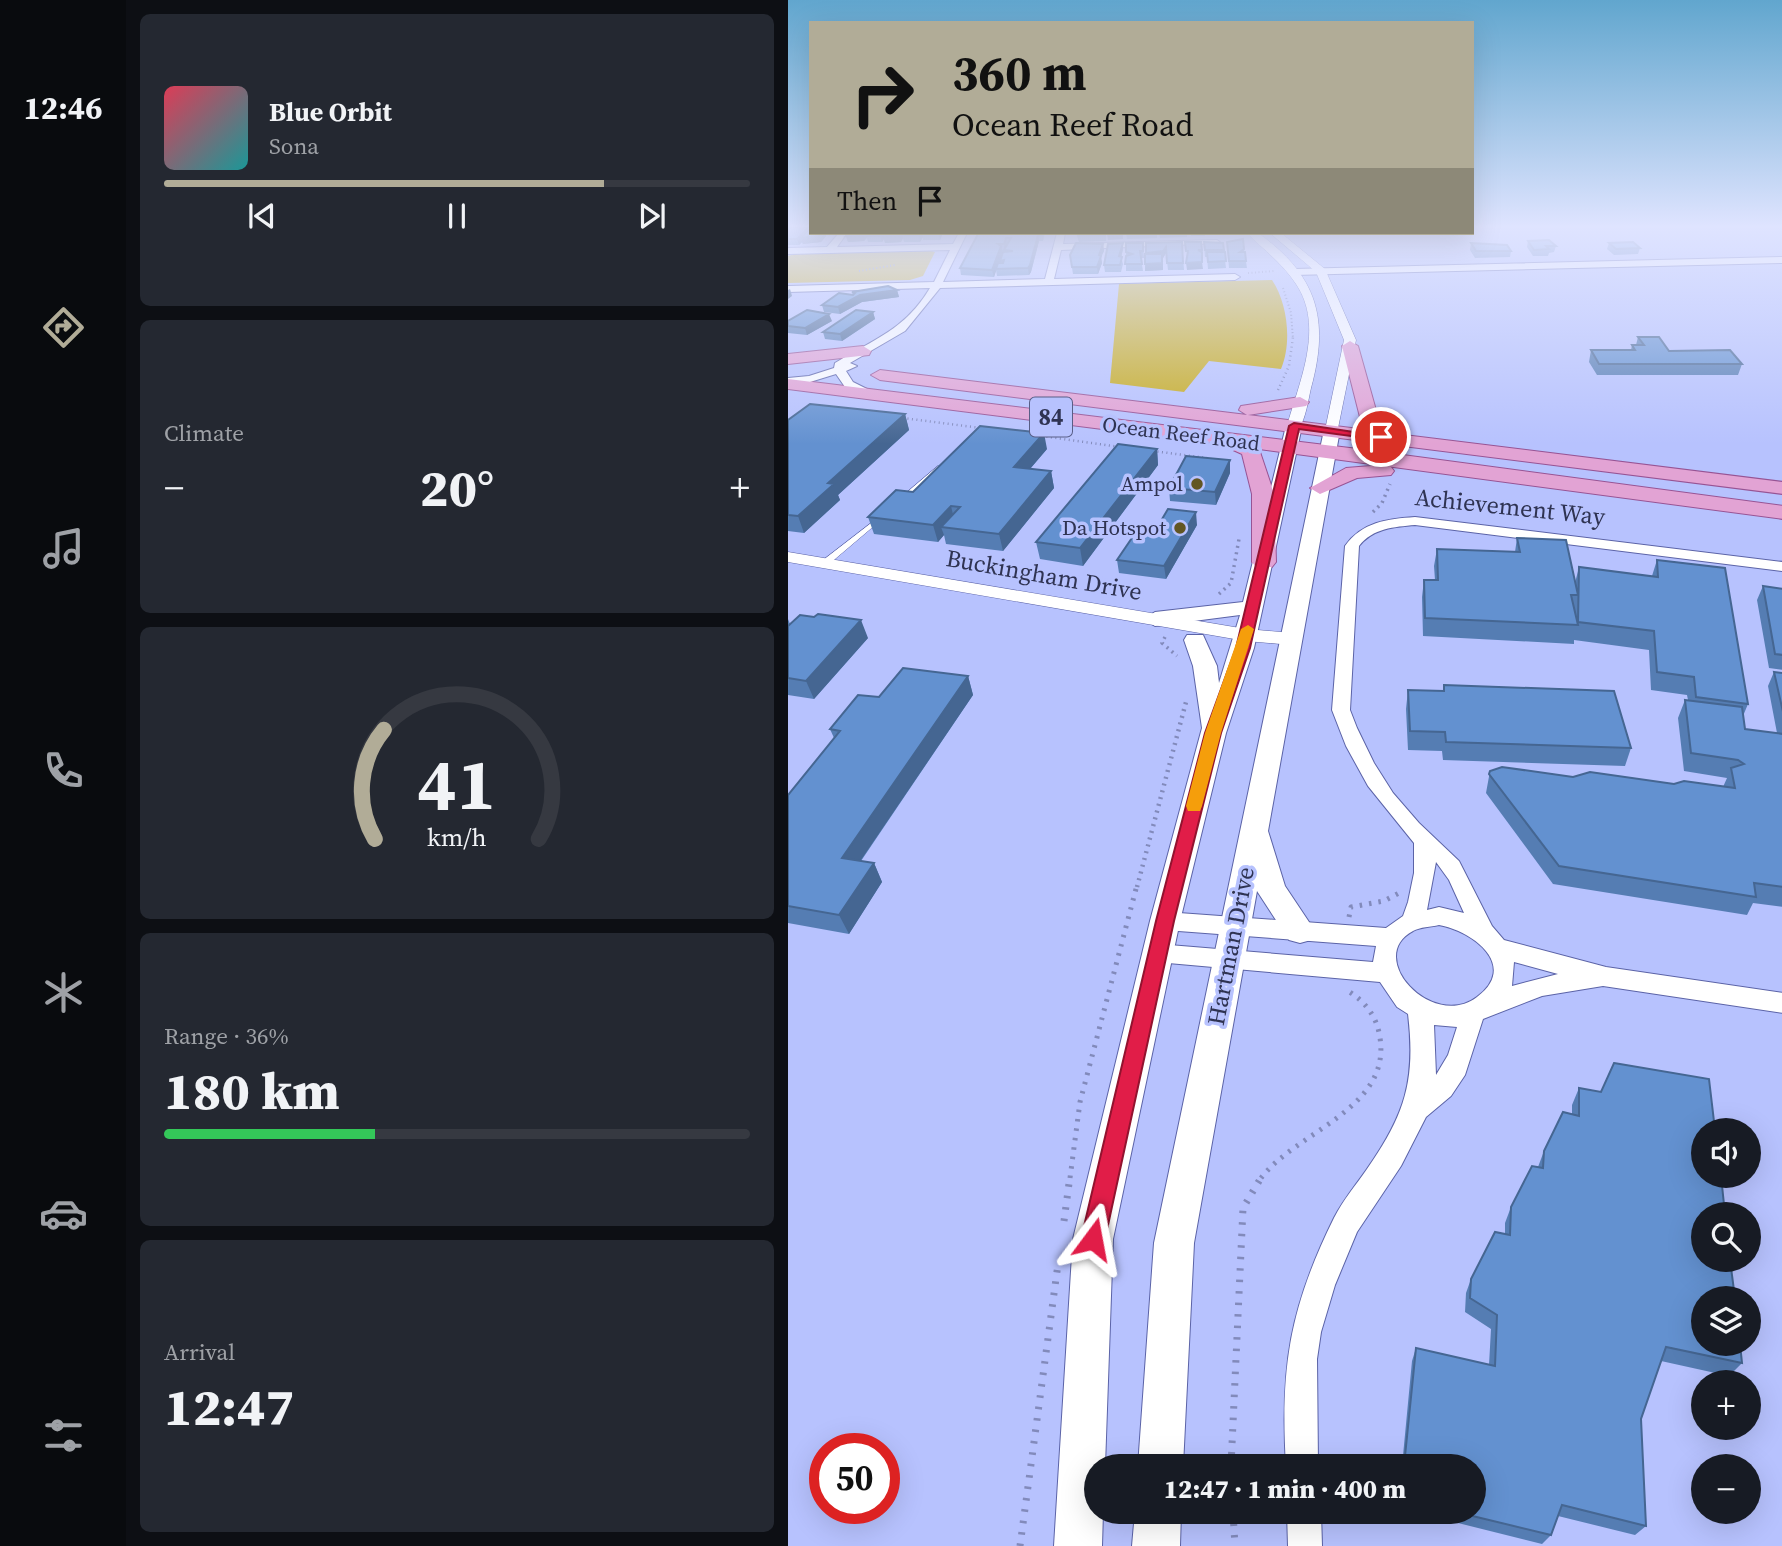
<!DOCTYPE html>
<html lang="en">
<head>
<meta charset="utf-8">
<style>
  body { margin:0; font-family:"Source Serif 4",serif; background:#242831; color:#f1f3f6; height:100vh; display:flex; flex-direction:column; font-size:26px; white-space:nowrap }
  * { box-sizing:border-box; margin:0 }
  p { font-size:23px; color:#9ea1a6 }
  .icon { flex:none; width:38px; height:38px; fill:none; stroke:currentColor; stroke-width:2; stroke-linecap:round; stroke-linejoin:round }
  .map { position:relative; flex:1; overflow:hidden }
  .side { display:flex; flex-direction:column; gap:14px; padding:14px; background:#0d0f14; width:662px }
  .side>* { flex:none }
  .hud { position:absolute; left:21px; top:21px; width:665px; height:214px; border-radius:0px; box-shadow:0 7px 28px #0002; background:#b1ac97; color:#111; overflow:hidden }
  .controls { position:absolute; left:903px; top:1118px; display:grid; gap:14px }
  .controls a { display:grid; place-items:center; width:70px; height:70px; border-radius:50%; background:#171b24; box-shadow:0 7px 28px #0002; font-size:35px }
  .speed { position:absolute; left:21px; top:1433px; display:flex; gap:14px; font-size:35px; font-weight:700; text-align:center }
  .speed>* { display:grid; place-content:center; width:91px; height:91px; border-radius:50%; background:#171b24; box-shadow:0 7px 28px #0002; line-height:1 }
  .speed .limit { border:10px solid #d22; background:#fff; color:#111 }
  .pin { position:absolute; display:grid; place-items:center; width:60px; height:60px; color:#fff; margin:-30px; border:4px solid #fff; border-radius:50%; box-shadow:0 2px 7px #0007 }
  .me { position:absolute; width:77px; margin:-38px; rotate:13deg; stroke-linejoin:round; filter:drop-shadow(0 0 5px #0008) }
  .turn { display:flex; align-items:center; gap:24px; height:147px; padding:0 28px; font-size:32px }
  .turn .icon { width:91px; height:91px; stroke-width:2.5 }
  .turn b { display:block; font-size:49px; line-height:60px }
  .then { display:flex; align-items:center; height:66px; padding:0 28px; background:#0003; gap:14px; font-size:26px }
  .big { font-size:52px; font-weight:800; line-height:1.1 }
  .side .widget { flex:1; display:flex; flex-direction:column; justify-content:center; gap:10px; min-width:0; padding:0 24px; border-radius:10px; background:#242831 }
  .side .dial { align-items:center; gap:0 }
  .dial svg { height:182px; overflow:visible; fill:none; stroke:#363941; stroke-width:7; stroke-linecap:round; text-anchor:middle }
  .dial text { fill:#f1f3f6; stroke:none }
  .song { display:flex; align-items:center; gap:21px }
  .cover { width:84px; height:84px; border-radius:10px; background:linear-gradient(135deg,hsl(350 70% 55%),hsl(180 70% 35%)) }
  .played { height:7px; border-radius:4px; background:linear-gradient(90deg,#b1ac97 75%,#363941 75%) }
  .keys { display:flex; justify-content:space-around; direction:ltr }
  .heat { display:flex; justify-content:space-between; align-items:center; font-size:38px; direction:ltr }
  .charge { height:10px; border-radius:5px; background:linear-gradient(90deg,#34c759 36%,#363941 0) }
  .trip { position:absolute; left:296px; top:1454px; width:402px; height:70px; border-radius:35px; background:#171b24; box-shadow:0 7px 28px #0002; font-weight:800; line-height:70px; text-align:center }
  main { display:flex; flex:1; min-height:0 }
  .tab-bar { display:flex; flex-direction:column; width:126px; justify-content:space-around; align-items:center; background:#090b0e; color:#9ea1a6 }
  .tab-bar .icon { width:49px; height:49px }
  .tab-bar .selected { color:#b1ac97 }
  .tab-bar b { font-size:32px; color:#f1f3f6 }
  .map>svg:first-child { display:block }
</style>
</head>
<body>
<main>
<nav class="tab-bar">
<b>12:46</b>
<svg class="icon selected" aria-label="directions" viewBox="0 0 24 24"><path d="M12 3l9 9-9 9-9-9zM9 14v-3h6M13 9l2 2-2 2"/></svg>
<svg class="icon" aria-label="music" viewBox="0 0 24 24"><path d="M9 18V5l10-2v13"/><circle cx="6" cy="18" r="3"/><circle cx="16" cy="16" r="3"/></svg>
<svg class="icon" aria-label="phone" viewBox="0 0 24 24"><path d="M5 4h4l2 5-3 2q2 4 5 5l2-3 5 2v4C11 20 4 13 5 4z"/></svg>
<svg class="icon" aria-label="climate" viewBox="0 0 24 24"><path d="M12 3v18M4 7l16 10M4 17L20 7"/></svg>
<svg class="icon" aria-label="car" viewBox="0 0 24 24"><path d="M5 17H2v-5l4-1 3-4h7l3 4 3 1v5h-3M9 17h6M6 11h13"/><circle cx="7" cy="17" r="2"/><circle cx="17" cy="17" r="2"/></svg>
<svg class="icon" aria-label="filters" viewBox="0 0 24 24"><path d="M4 7h16M4 17h16"/><circle cx="9" cy="7" r="2"/><circle cx="15" cy="17" r="2"/></svg>
</nav>
<section class="side">
<div class="widget">
<div class="song"><i class="cover"></i><div><b>Blue Orbit</b><p>Sona</p></div></div>
<div class="played"></div>
<div class="keys"><svg class="icon" aria-label="previous" viewBox="0 0 24 24"><path d="M18 5L8 12l10 7zM5 5v14"/></svg><svg class="icon" aria-label="pause" viewBox="0 0 24 24"><path d="M8 5v14M16 5v14"/></svg><svg class="icon" aria-label="next" viewBox="0 0 24 24"><path d="M6 5l10 7-10 7zM19 5v14"/></svg></div>
</div>
<div class="widget"><p>Climate</p>
<div class="heat"><a>−</a><b class="big">20°</b><a>+</a></div>
</div>
<div class="widget dial"><svg viewBox="0 0 100 80">
<path d="M14 69A42 42 0 1 1 86 69"/>
<path d="M14 69A42 42 0 0 1 18 21" stroke="#b1ac97"/>
<text x="50" y="56" font-size="32" font-weight="700">41</text>
<text x="50" y="72" font-size="11">km/h</text>
</svg></div>
<div class="widget"><p>Range · 36%</p><b class="big">180 km</b><div class="charge"></div></div>
<div class="widget"><p>Arrival</p><b class="big">12:47</b></div>
</section>
<div class="map">
<svg width="995" height="1546" viewBox="0 0 995 1546">
  <rect width="100%" height="100%" fill="#b7c2fe"/>
  <path fill="#c7ab1c" d="M139,250L147,252L135,276L122,280L0,283V256L11,253Z
    M484,280C500,304 504,343 493,369L421,361L396,392L322,383L331,284Z"/>
  <g fill="none" stroke-linecap="round" stroke-linejoin="round">
    <g stroke="#5b63a7" stroke-width="1">
      <path id="service" d="M150,466L155,467L115,501H111V499Z
        M91,517L93,518V520L40,565H34V561Z"/>
    </g>
    <g stroke="#5b63a7" stroke-width="2">
      <path id="minor" d="M51,233H59L49,247L165,244L171,233H179L155,282L257,279L269,233H277L275,244L429,240L433,243L273,250L266,279L447,274L452,277L447,280L152,288L117,331L62,363L69,366L58,371L65,382L85,392L87,394L81,397L57,387L48,374L22,382L0,384V378L21,376L46,368L47,363C86,339 117,330 142,288L0,292V286L146,282L162,250L0,254V248L39,247Z
        M995,257V263L506,275L501,272L506,269Z
        M627,517L995,562V571L627,525C606,527 585,528 571,546L562,710L569,728L586,763L605,793L631,823L671,861L704,926L716,940L818,967L995,993V1013L815,986L754,996L695,1019L677,1075L663,1096L638,1117L613,1166L569,1232L547,1285L533,1332L529,1359L530,1466H498C492,1367 502,1307 546,1218C555,1200 568,1185 579,1169C617,1115 628,1080 620,1014L609,1007L592,982L369,962L361,960L358,953L361,946L369,944L585,962L588,946L377,930L369,927L366,921L369,915L377,912L598,928L615,916L620,902L626,873V843L580,786L558,746L544,710L557,546C574,522 599,519 627,517ZM648,862L661,880L676,913L651,907L639,910ZM651,925C685,931 731,966 689,997C644,1031 576,957 625,931C632,927 643,927 651,925ZM726,962L770,974L724,986ZM646,1025L669,1027L660,1055L648,1075Z
        M499,1512H533L534,1546H500Z"/>
    </g>
    <g stroke="#5b63a7" stroke-width="1">
      <path id="tertiary" d="M459,233H470C529,275 542,319 523,388C520,401 518,417 511,429L506,430L499,426C511,382 537,327 508,284C495,264 476,250 459,233Z
        M482,233H493L537,269L568,340L549,433H539L537,430L556,340L528,272Z
        M0,552L458,629L504,633L514,639L504,645L458,641L0,562Z"/>
    </g>
    <g stroke="#5b63a7" stroke-width="2">
      <path id="secondary" d="M506,421L514,426L466,648L438,733L392,921L325,1239L317,1466H308V1512H315L314,1546H266L285,1239L362,921L414,728L405,666L396,640L399,635H415L429,666L431,683L452,615L367,626L356,619L367,612L455,602L498,426Z
        M544,425L552,430L480,831L497,886L527,931L523,940L512,943L501,940L469,891L406,1243L395,1466H350L366,1243L536,430Z
        M347,1512H393L392,1546H344Z"/>
    </g>
    <g stroke="#975494" stroke-width="2">
      <path id="primary" d="M562,341L570,346L591,421L600,433L995,482V494L92,380L83,375L92,370L459,415L451,410L453,406L512,397L521,402L518,406L460,415L579,430L573,421L554,346Z
        M75,346L83,351L81,355L0,364V354Z
        M0,379L570,449L995,506V519L471,449L486,494L488,562L484,567H468L464,562V494L454,454L432,444L0,389Z
        M596,465L603,467L606,471L603,475L569,478L532,494L522,488L558,468Z"/>
    </g>
    <path stroke="#828abb" stroke-width="2" stroke-dasharray="1 2.5" stroke-linecap="butt" d="M71,271L107,265
      M460,273L486,271
      M495,288L503,313L505,339"/>
    <path stroke="#828abb" stroke-width="2.5" stroke-dasharray="1 3.5" stroke-linecap="butt" d="M490,390L501,366L505,337
      M115,418L193,428
      M254,436L332,447
      M365,451L419,458"/>
    <path stroke="#828abb" stroke-width="3.5" stroke-dasharray="2 4.5" stroke-linecap="butt" d="M585,512L594,503L602,484
      M431,594L443,583L451,539
      M377,637L374,643L389,656"/>
    <path stroke="#828abb" stroke-width="4.5" stroke-dasharray="2 5" stroke-linecap="butt" d="M349,887L398,702"/>
    <path stroke="#828abb" stroke-width="5" stroke-dasharray="2.5 7" stroke-linecap="butt" d="M561,917L563,907L596,901L611,893
      M282,1178L292,1102L349,885
      M473,1178C509,1131 603,1109 592,1038C589,1017 578,1002 560,991"/>
    <path stroke="#828abb" stroke-width="7" stroke-dasharray="2.5 9" stroke-linecap="butt" d="M276,1221L282,1176
      M443,1466L455,1208L474,1176
      M445,1512L447,1546
      M232,1546L270,1264"/>
    <use href="#service" fill="#fff" fill-rule="evenodd"/>
    <use href="#minor" fill="#fff" fill-rule="evenodd"/>
    <use href="#tertiary" fill="#fff" fill-rule="evenodd"/>
    <use href="#secondary" fill="#fff" fill-rule="evenodd"/>
    <use href="#primary" fill="#e2a3d4" fill-rule="evenodd"/>
  </g>
  <path fill="#557db3" d="M2,227H23V233H37L38,236L33,242L15,244L14,242L11,245H0V231Z
    M155,233L152,240H135V237L132,242H116L115,238L113,242L97,243L96,239L94,242H80L79,238L76,241L60,242L58,236Z
    M189,233H221V234L257,233L255,241H251L243,272L241,275L209,276L208,270L206,277L173,275L172,268L189,236Z
    M288,233H318V241L291,242Z
    M338,233H369V238L339,239Z
    M371,233H399V237L372,238Z
    M403,233H416L417,236H403Z
    M418,233H434V234L418,235Z
    M740,241L768,246L766,252L761,253L760,256H745L739,247Z
    M394,242L396,270H380L378,253L375,258V270L357,271V264Z
    M416,242L435,243L438,268L420,269L419,257H417Z
    M439,242L456,249L459,268H441Z
    M338,243H355L356,258H353L355,271H338Z
    M683,243L723,251L722,257L687,258L682,250Z
    M821,243L852,248L850,254L826,255L819,249Z
    M315,244L316,251L313,257L314,263L310,274H285L282,255Z
    M335,249L333,257L335,264L333,272H317L316,265Z
    M109,290L111,297L74,302L52,314L36,312L34,305L65,295L64,292Z
    M85,312L87,319L54,341L37,339L35,332Z
    M0,321H44L19,335L0,333Z
    M850,337L881,351L954,364L950,375H809L801,362L803,350H843L844,345H848Z
    M117,414L121,430L50,495L52,500L16,533L0,531V420Z
    M259,449L242,469L263,471L266,488L215,551L158,544L156,535L150,542L86,534L80,517L125,492Z
    M369,449L370,465L295,566L252,559L248,542Z
    M442,473L428,505L382,501L381,488Z
    M409,525L378,579L331,573L329,560L367,531Z
    M729,538L787,583L791,567L864,576L869,560L960,704L955,716L957,729L995,734V907L965,903L959,915L765,884L698,793L702,771L785,777L935,787L939,778L896,771L890,718L897,700H900L899,695L863,690L861,650L786,640V644L635,636L634,597L636,580H647L646,566L649,549L727,552Z
    M975,586L995,589V670L981,668L969,600Z
    M0,619L2,624L80,638L26,699L0,695Z
    M986,672L995,673V733H989L980,686Z
    M180,676L185,695L73,861L86,863L94,882L61,934L0,923V795L46,738L42,729L91,697Z
    M656,685L843,748L837,766L655,760L654,751L620,750L618,709L620,690L655,691Z
    M791,1088L954,1363L941,1376L873,1361L853,1419L858,1526L847,1535L770,1516L763,1535L754,1544L626,1512H686V1466H614L624,1361L628,1348L701,1365L703,1329L677,1312L678,1293L683,1279L717,1234V1223L723,1207L750,1167L756,1151L784,1114V1105Z"/>
  <path fill="#456692" d="M18,230L20,236L37,233L38,236L33,242L15,244L14,242L11,245L9,239Z
    M76,233H82L78,236L79,237L76,241L60,242L58,236Z
    M94,233H118L114,235L115,238L113,242L97,243L96,239L94,242L92,236Z
    M132,233H137L134,234L135,237L132,242L131,235Z
    M150,233H155L152,240Z
    M216,233H221V235L220,239L218,238L219,245L217,250L216,244L208,234Z
    M335,233V239L320,240L319,234Z
    M250,235L251,241L243,272L241,275L240,268Z
    M335,243V249L332,263L331,256Z
    M315,244L316,251L313,257L314,263L310,274L309,267L311,255Z
    M213,246L215,252L206,277L204,270Z
    M378,247V253L375,258V270L357,271L358,253Z
    M414,262L415,269L399,270L398,263Z
    M2,289L4,296L0,299V290Z
    M109,290L111,297L74,302L52,314L50,307L72,295Z
    M85,312L87,319L54,341L52,334Z
    M41,314L44,321L19,335L17,328Z
    M117,414L121,430L50,495L52,500L16,533L10,516L40,483Z
    M256,433L259,449L229,484L226,467Z
    M369,449L370,465L295,566L292,548Z
    M442,460V473L428,505L427,492Z
    M263,471L266,488L215,551L211,534Z
    M163,506L167,523L153,527L156,535L150,542L145,525Z
    M408,512L409,525L378,579L376,566Z
    M73,620L80,638L26,699L18,681Z
    M180,676L185,695L62,876L54,858Z
    M86,863L94,882L61,934L51,915Z"/>
  <path fill="#6391d0" stroke="#456692" stroke-width="2" d="M2,227H23V228H12L18,230L9,239H0V231Z
    M20,230H23V233H34L31,236L13,238Z
    M61,233H76L74,235L58,236Z
    M81,233H94L92,236H78Z
    M98,233H113L111,235L95,236Z
    M116,233H132L131,235H114Z
    M189,233H216L208,234H224V233H255L254,235H250L242,265L240,268L208,269L210,263H215L216,260L212,261L215,252L225,251L216,250L223,238H218L216,244H210L213,246L204,270L172,268L189,236Z
    M289,233H317V235H290Z
    M455,239L456,249L452,252H457L458,261H441L439,242Z
    M761,240L768,246H758L761,249L746,250L740,241Z
    M394,242L395,263H379L378,247L375,251L358,253V243Z
    M397,242H413L414,250H410L414,252V262L398,263L400,251H398Z
    M416,242L435,243L436,250H417Z
    M845,242L852,248L828,249L821,243Z
    M288,243L315,244L311,255L313,256L309,267H284L282,255Z
    M335,243L331,256L334,257L332,265H316L320,244Z
    M338,243H355V251H352L354,264H337L338,256L344,254L338,252Z
    M683,243L719,245L723,251H688Z
    M419,252H437L438,261L420,262Z
    M357,254H374V263L357,264Z
    M100,286L109,290L72,295L50,307L34,305L51,293L65,295L67,293L64,292Z
    M19,310L41,314L17,328L0,326V321Z
    M68,310L85,312L52,334L35,332Z
    M850,337H871L881,351L942,350L954,364H811L803,350H847L844,345H856Z
    M22,404L117,414L40,483L46,484L10,516L0,515V420Z
    M192,426L256,433L226,467L263,471L211,534L153,527L172,507L163,506L145,525L80,517L108,490L125,492Z
    M330,444L369,449L292,548L248,542Z
    M398,456L442,460L427,492L381,488Z
    M380,509L408,512L376,566L329,560L350,529L367,531Z
    M729,538L778,540L790,595H783L790,625L637,618L636,580H650L649,549L732,552Z
    M869,560L937,568L960,704L908,697L906,677L869,672L866,631L790,622L791,567L870,577Z
    M975,586L995,589V655L987,654Z
    M30,614L73,620L18,681L0,678V626L12,615L26,617Z
    M115,668L180,676L54,858L86,863L51,915L0,906V795L52,731L42,729L70,695L91,697Z
    M986,672L995,673V712Z
    M656,685L826,691L843,748L658,742L657,732L622,731L620,690L656,691Z
    M897,700L954,707L957,729L995,734V887L966,883L968,897L771,866L701,774L702,771L714,767L785,777L802,772L886,784L896,781L947,788L943,768L956,764L950,760L903,753Z
    M826,1063L921,1079L927,1130H915V1176H933L937,1214H915V1260H942L947,1298H915V1344H952L954,1363L878,1347L853,1419L858,1526L774,1505L763,1535L668,1512H686V1466H616L628,1348L707,1366L709,1315L682,1298L683,1279L707,1232L722,1235L723,1207L744,1166L755,1168L756,1151L775,1112L791,1116V1088L813,1092Z"/>
  <linearGradient id="sky" x2="0" y2="1"><stop stop-color="#61a6ce"/><stop offset="0.51" stop-color="#dfe4ff"/><stop offset="1" stop-color="#dfe4ff" stop-opacity="0"/></linearGradient>
  <rect width="995" height="444" fill="url(#sky)"/>
  <path fill="#e11d48" stroke="#92132f" stroke-width="2" d="M506,423L599,437L593,440L511,429L462,648L433,733L386,921L317,1239L314,1247L305,1251L297,1247L293,1239L368,921L417,733L448,648L501,426Z"/>
  <path fill="#f59e0b" d="M460,625L466,629L433,733L414,806L412,811H400L398,806L417,733L453,629Z"/>
  <g fill="#625623" stroke="#b7c2fe" stroke-width="2.5">
    <circle cx="409" cy="484" r="7"/>
    <circle cx="392" cy="528" r="7"/>
  </g>
  <g text-anchor="middle" stroke-width="7" stroke-linejoin="round" paint-order="stroke">
    <g font-size="21" fill="#2f3352" stroke="#b7c2fe">
      <text transform="translate(393 434) rotate(7)" y="7">Ocean Reef Road</text>
    </g>
    <g font-size="21" fill="#2f3352" stroke="#b7c2fe" text-anchor="end">
      <text x="395" y="491">Ampol</text>
      <text x="378" y="535">Da Hotspot</text>
    </g>
    <rect fill="#b7c2fe" stroke="#585e86" stroke-width="2" x="242" y="397.5" width="42" height="39" rx="5"/>
    <g font-size="23" font-weight="bold" fill="#2f3352">
      <text x="263" y="425">84</text>
    </g>
    <g font-size="24" fill="#2f3352" stroke="#b7c2fe">
      <text transform="translate(722 507) rotate(6)" y="8">Achievement Way</text>
      <text transform="translate(256 575) rotate(10)" y="8">Buckingham Drive</text>
      <text transform="translate(443 946) rotate(-79)" y="8">Hartman Drive</text>
    </g>
  </g>
</svg>
<div class="controls">
<a><svg class="icon" aria-label="sound" viewBox="0 0 24 24"><path d="M4 9h4l5-4v14l-5-4H4zM17 9q2 3 0 6"/></svg></a>
<a><svg class="icon" aria-label="search" viewBox="0 0 24 24"><circle cx="10" cy="10" r="6"/><path d="M15 15l6 6"/></svg></a>
<a><svg class="icon" aria-label="layers" viewBox="0 0 24 24"><path d="M12 4l9 5-9 5-9-5zM3 14l9 5 9-5"/></svg></a>
<a>+</a>
<a>−</a>
</div>
<div class="speed"><div class="limit">50</div></div>
<div class="pin" style="left:593px;top:437px;background:#d93025"><svg class="icon" aria-label="arrive" viewBox="0 0 24 24"><path d="M6 21V4h12l-3 4 3 4H6"/></svg></div>
<svg class="me" style="left:305px;top:1239px" viewBox="-20 -20 40 40"><path d="M0-17L14 15 0 8-14 15z" fill="#e11d48" stroke="#fff" stroke-width="4"/></svg>
<div class="trip">12:47 · 1 min · 400 m</div>
<div class="hud">
<div class="turn"><svg class="icon" aria-label="right" viewBox="0 0 24 24"><path d="M7 20v-9h11M14 6l5 5-5 5"/></svg><div><b>360 m</b>Ocean Reef Road</div></div>
<div class="then">Then<svg class="icon" aria-label="arrive" viewBox="0 0 24 24"><path d="M6 21V4h12l-3 4 3 4H6"/></svg></div>
</div>
</div>
</main>
</body>
</html>
